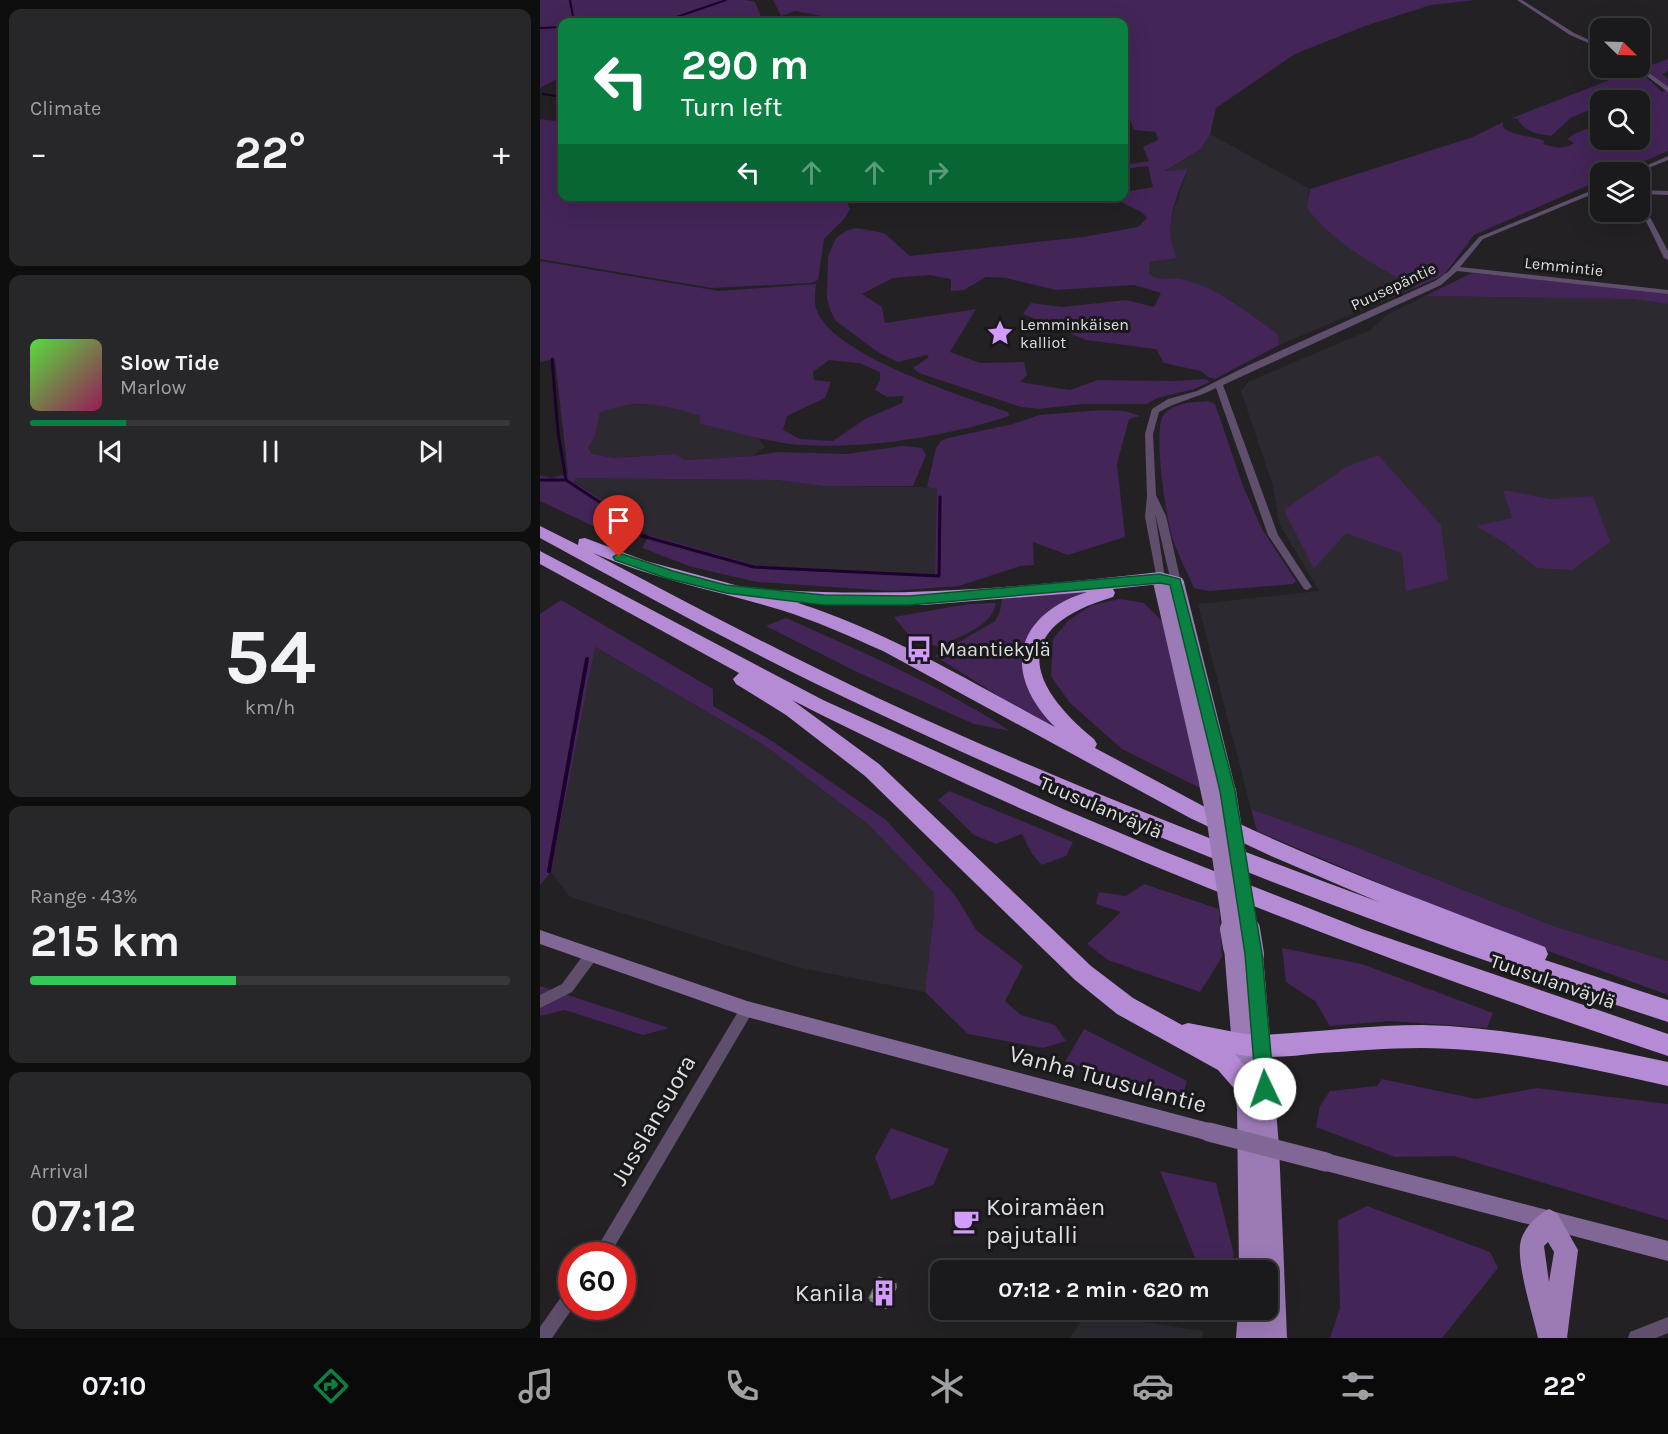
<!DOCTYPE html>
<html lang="en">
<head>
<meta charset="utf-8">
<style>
  body { margin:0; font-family:Karla,sans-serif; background:#272628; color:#f1f3f6; height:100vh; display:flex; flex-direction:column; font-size:22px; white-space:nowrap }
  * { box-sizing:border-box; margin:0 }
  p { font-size:20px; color:#9fa0a3 }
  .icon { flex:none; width:33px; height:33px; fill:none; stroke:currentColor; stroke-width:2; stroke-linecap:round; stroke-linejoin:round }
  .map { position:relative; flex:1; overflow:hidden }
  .panel { display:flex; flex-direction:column; gap:9px; padding:9px; background:#0e0e0f; width:540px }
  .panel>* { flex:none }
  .banner { position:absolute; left:18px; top:18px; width:570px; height:183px; border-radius:12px; box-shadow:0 6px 24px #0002,0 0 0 2px #38383a; background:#0b8043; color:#fff; overflow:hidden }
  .needle { width:39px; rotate:113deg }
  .tools { position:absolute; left:1050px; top:18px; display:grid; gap:12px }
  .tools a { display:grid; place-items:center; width:60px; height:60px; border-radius:12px; background:#1a191b; box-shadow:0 6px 24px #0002,0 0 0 2px #38383a; font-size:30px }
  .speed { position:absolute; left:18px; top:1242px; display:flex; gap:12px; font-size:30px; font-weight:700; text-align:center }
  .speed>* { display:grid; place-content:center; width:78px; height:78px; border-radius:50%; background:#1a191b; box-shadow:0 6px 24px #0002,0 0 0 2px #38383a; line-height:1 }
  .speed .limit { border:9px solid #d22; background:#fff; color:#111 }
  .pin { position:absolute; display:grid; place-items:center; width:51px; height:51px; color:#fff; margin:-62px -26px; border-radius:50% 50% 50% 0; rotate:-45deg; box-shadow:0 0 6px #0007 }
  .pin .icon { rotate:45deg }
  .me { position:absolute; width:66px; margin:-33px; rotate:357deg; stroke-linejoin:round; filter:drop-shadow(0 0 4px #0008) }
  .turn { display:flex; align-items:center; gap:21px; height:126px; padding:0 24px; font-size:27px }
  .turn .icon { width:78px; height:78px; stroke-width:2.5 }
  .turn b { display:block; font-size:42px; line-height:51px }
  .lanes { display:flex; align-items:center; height:57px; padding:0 24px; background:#0003; justify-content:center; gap:30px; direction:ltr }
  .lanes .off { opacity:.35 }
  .big { font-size:45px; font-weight:700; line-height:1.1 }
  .panel .widget { flex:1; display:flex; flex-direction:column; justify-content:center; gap:9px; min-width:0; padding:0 21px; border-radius:12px; background:#272628 }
  .panel .dial { align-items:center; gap:0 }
  .dial b { font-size:78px; line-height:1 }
  .song { display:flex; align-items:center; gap:18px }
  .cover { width:72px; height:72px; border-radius:9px; background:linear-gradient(135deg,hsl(110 70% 55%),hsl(330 70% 35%)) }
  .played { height:6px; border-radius:3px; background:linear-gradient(90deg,#0b8043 20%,#38383a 20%) }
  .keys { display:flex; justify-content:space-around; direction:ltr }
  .heat { display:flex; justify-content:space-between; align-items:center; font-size:33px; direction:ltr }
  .charge { height:9px; border-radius:4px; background:linear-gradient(90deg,#34c759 43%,#38383a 0) }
  .trip { position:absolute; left:390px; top:1260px; width:348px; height:60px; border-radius:12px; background:#1a191b; box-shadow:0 6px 24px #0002,0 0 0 2px #38383a; font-weight:700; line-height:60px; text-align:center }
  .dock { display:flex; height:96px; justify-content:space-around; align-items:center; background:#0a0a0b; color:#9fa0a3 }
  .dock .icon { width:42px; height:42px }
  .dock .selected { color:#0b8043 }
  .dock b { font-size:27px; color:#f1f3f6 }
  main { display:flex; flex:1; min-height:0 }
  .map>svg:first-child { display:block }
</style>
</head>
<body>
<main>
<section class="panel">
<div class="widget"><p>Climate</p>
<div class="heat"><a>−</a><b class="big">22°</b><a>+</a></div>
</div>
<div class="widget">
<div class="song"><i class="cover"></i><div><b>Slow Tide</b><p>Marlow</p></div></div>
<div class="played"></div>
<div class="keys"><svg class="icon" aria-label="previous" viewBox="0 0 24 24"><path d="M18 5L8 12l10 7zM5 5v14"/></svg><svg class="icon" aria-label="pause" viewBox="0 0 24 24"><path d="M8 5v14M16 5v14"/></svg><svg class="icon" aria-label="next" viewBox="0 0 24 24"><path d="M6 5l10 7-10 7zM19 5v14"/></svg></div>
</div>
<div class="widget dial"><b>54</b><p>km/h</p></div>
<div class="widget"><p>Range · 43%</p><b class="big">215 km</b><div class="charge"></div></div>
<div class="widget"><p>Arrival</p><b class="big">07:12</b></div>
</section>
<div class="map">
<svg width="1128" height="1338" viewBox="0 0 1128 1338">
  <rect width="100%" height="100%" fill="#232124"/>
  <path fill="#2d2931" d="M670,134L770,189L768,194L789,233L875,288L739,345L738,334L689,299L636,279L616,278L609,274L610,262L636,258L630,246L631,218L648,169L624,172L661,149Z
    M885,296L1092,299L1128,304V961L1016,927L808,844L711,809L658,604L779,591L739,523L733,486L701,391L708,382L830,330L848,314Z
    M118,404L160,416V424L217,436L225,447L213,456L145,460L135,454L74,458L52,454L48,448L55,436L60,413L79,405Z
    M36,478L236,480L283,486L382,487L397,489L396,574L289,571L217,565L109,535L81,521L69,504L34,481Z
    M54,647L224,745L329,825L393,892L394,911L385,992L261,968L30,897L11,872Z
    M546,1313L663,1331L662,1338H530Z"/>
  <path fill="#432558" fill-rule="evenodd" d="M0,0H205L215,2L223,22H22V76L0,88Z
    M233,0H936L891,5L825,26L755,54L676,108L670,134L661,149L625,171L648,169C636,195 622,231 637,258L610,262L609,274C621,282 632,276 645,280C680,289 710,314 738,334L739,345L675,379L668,377L661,371L624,363L616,349L546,340L483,314L491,303L522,307L586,300L614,307L621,293L594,285L516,290L466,278L446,277L424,290L411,291V279L389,275L353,278L322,294L342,307L345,323L436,309L410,352L440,363L484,362L487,375L480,382L530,390L558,380L634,381L666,379L670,382L654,389L617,398L607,404H544L499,409L481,407L379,373L373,368L389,357L387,355L358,362L339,353L296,321L290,310L287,298L288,256L296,238L306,231L316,228L344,233L370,256L543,237L598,227L607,218C599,207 584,207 577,197L584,196V192L613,187L608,166L584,169V165L609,161L603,147L618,140L616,132L594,130L584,105V22H314L255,11L241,16Z
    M1128,59V71L1122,74L1128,79V151L1079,172H1060V180L934,235L904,275L875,288C840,267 789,242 767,207L770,189L933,137L963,122V127C971,136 993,136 1005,141L1003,144C1013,147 1026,150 1034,143L1027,139C1038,130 1048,129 1060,125V140H1100V100H1091L1101,96L1099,94L1088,98L1067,95L1061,98L1057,107L1032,117L1011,136C998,134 984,132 978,119L972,118L1098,69L1122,92L1127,89L1102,68Z
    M0,119L22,122V196H304L310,209L304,219L284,239L278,280L271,283L172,288L0,259Z
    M0,261L179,291L276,284C275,291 274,301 276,308C288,354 425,397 468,412L469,416C406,437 316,451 250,444C220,440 190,430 160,424V416C124,405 96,397 60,413L55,436L48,448L52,454L74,458L135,454L145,460L213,456L237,452L306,454L363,446L382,448L386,455L373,486H283L236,480L36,478L34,482L69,504L81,521L64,531L0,501V475L11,478L28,474L15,359L0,362ZM289,360L319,363L340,372V380L335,390L347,397L364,396L362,403L325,419L293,441L260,439L243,430L247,416L285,398L291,382L274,380L273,372Z
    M932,273L1128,293V304L1092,299L885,296Z
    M668,401L675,404L703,486L722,529L756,581L753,584L669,591L654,588C647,572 638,555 632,537C626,516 614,438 622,418C629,403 654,402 668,401Z
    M562,410L585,411L600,416L589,419L577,464L585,537L528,555L493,542L494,565L480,566L419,586L351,591L217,582L152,567L102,548L109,535L217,565L289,571L395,574L397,489L387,487L396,448L401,441L408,438L473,424L499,415Z
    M838,455L901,525L908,580L866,591L862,553L806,533L774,569L744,510L806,467Z
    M963,490L1011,499L1053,496L1070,542L1032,570L997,568L965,543L936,526L972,518Z
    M549,589V593L488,645L527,733L465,700L395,656L455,621L460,611L462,598Z
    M580,599L604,603L623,622L660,788L582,749L530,703L511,676L513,639L529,620L552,605Z
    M21,600L173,689V706L232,741L346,820L415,895L436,930L483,966L465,1001L481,1015L515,1025L526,1041L503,1048L428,1034L385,992L394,911L393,892L329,825L224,745L55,647L11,872L0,885V614Z
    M456,603C452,628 418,636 399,647L371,638L354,617L428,604Z
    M246,618C322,652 400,685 470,731L434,724L315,671L226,626Z
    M409,791L533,842L526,856L502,865L492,854L482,834L456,844L434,835L398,800Z
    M711,809L808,844L1016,927L1128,961V995L940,926L717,831Z
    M604,884L679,909L682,957L660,992L568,960L547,944L581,912L556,904L559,892L586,896Z
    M742,948L822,964L953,1013L947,1028L850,1021L790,1026L775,1001L746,982Z
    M0,986L129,1028L103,1035L25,1010L0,1016Z
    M544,1029L647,1081L643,1095L525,1062Z
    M842,1079L936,1099L997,1088L1128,1104V1220L914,1156L855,1157L776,1127L780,1106L790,1091L837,1086Z
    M351,1128L409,1149L393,1185L351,1200L335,1157Z
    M620,1171L676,1183L694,1254L688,1270H660Z
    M827,1206L950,1252L958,1268L902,1338H790L800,1308L798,1220Z"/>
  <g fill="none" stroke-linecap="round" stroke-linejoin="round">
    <path stroke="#1c002d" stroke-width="2" d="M30,0L34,22
      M122,22L186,0
      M0,28L22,27
      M3,94L22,97"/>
    <path stroke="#1c002d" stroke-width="3" d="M12,359L18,432L26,480
      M0,480H26L64,505L70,521L88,532L214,567L399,576L400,497"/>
    <path stroke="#1c002d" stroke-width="4" d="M9,871L47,659"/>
    <path fill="#5f4f6c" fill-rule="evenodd" d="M977,0H982L1034,33L1060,45V48L1030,35Z
      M1101,67L1128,87V92L1096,68Z
      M1128,156V160L1099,172H1092Z
      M1060,187V191L943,239L920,267L1128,290V294L917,271L901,285L683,385L738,535L772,587L767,590L764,589L728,535L676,388C657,398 637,401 619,412L613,434L616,495L626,516L641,582L636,585L631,582L615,513L625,578L623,580H617L605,517L607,497L605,434L612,409L628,399L657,391L707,366L895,281L908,272L939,237Z
      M1100,190L1128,191V195L1100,194Z
      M1100,202L1103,204L1128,251V260L1124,258L1100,209Z
      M52,948L57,950L58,954L57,958L32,992L0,1008V995L22,984L47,950Z
      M207,1003L212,1005L214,1009L212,1013L69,1256H52L202,1005Z
      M32,1288V1306H34L12,1338H0V1327L26,1290Z
      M1128,1317V1333L1116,1338H1088L1090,1332Z"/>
    <path fill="#816796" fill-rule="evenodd" d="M0,930L207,1001L669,1123L676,1125L678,1132L676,1139L669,1141L207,1017L0,944Z
      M786,1153L1128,1241V1261L786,1171L779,1169L777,1162L779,1155Z"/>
    <path fill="#9c7ab6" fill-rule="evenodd" d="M620,573L625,574L629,582L636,577L641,578L644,582L696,791L693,796L687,798L681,796L676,784L674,788L668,790L662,788L659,783L612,578Z
      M694,938L701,941L704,950L713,945L720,947L723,954L739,1146L747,1338H696L698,1310H728V1270H699L697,1109L684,947L687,941Z
      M1009,1209L1017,1213L1038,1250L1027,1338H998C993,1315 975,1261 981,1240C984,1228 998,1214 1009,1209ZM1008,1242L1014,1252L1009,1282L1004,1246Z"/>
    <path fill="#b48bd4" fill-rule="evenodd" d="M0,526L38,545L39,539L45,538L106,561L232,595L234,592L240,590C368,598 493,586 620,572L642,578L644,582L642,586L636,588L620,584L573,589L575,593L573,597C474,626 482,680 554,739L557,744L555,748C591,767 627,787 663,806C773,861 890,903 1005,947L1008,954L1005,960L1128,1000V1022C856,934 587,831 329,709C217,657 108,597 0,538ZM53,553C113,579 178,591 241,610C276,621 309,636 343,651L650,818L731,856L839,902C670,840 503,774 340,699C242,653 148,603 53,553ZM547,592C474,615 461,673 515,727C431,682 349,632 258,603L383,605Z
      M0,551L283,700L523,809L623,851L822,929L1128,1034V1056C829,956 534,843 252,700L339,764L551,966L593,998L642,1025L648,1023L705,1034L723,1035C776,1032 830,1025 883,1025C966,1027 1048,1045 1128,1062V1086C1047,1068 964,1048 881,1048C847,1048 814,1051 781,1053C752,1056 723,1060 695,1054L715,1078L719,1086L715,1094L707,1098L699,1094L678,1070L577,1014L535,980L325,776L246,715L196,684L193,679L199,673L0,564Z"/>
    <path stroke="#816796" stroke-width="19" d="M669,1132L786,1162"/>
    <path stroke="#9c7ab6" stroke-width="18" d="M668,783L675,815L692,931
      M687,791L709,931"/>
    <path stroke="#9c7ab6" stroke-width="22" d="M691,929L694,947
      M709,929L713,954"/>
  </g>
  <path fill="#828084" d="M356,1284L357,1287L346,1309L330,1301L329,1298Z"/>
  <path fill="#6a686b" d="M356,1284L357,1287L346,1309L345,1306Z"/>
  <path fill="#979599" stroke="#6a686b" stroke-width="1.5" d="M339,1277L356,1284L345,1306L329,1298Z"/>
  <path fill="#0b8043" stroke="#07532c" stroke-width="1.5" d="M79,553L133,571L186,585L284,595L369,596L620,574L640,579L695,791L722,954L734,1089L732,1096L725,1098L719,1096L716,1089L705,954L680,791L630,585L620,583L369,605H284L186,593L126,578L75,560L73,557Z"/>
  <defs>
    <g id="sight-bare" transform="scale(2.07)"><path d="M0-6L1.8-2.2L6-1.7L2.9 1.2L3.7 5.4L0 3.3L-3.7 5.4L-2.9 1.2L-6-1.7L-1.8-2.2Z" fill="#d39cfc" stroke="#19181b" stroke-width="2.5" paint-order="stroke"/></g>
    <g id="bus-bare" transform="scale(2.07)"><path d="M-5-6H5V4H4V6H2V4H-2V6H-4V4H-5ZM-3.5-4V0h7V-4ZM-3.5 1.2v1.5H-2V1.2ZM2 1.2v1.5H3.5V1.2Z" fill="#d39cfc" stroke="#19181b" stroke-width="2.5" paint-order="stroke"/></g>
    <g id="cafe-bare" transform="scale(2.07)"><path d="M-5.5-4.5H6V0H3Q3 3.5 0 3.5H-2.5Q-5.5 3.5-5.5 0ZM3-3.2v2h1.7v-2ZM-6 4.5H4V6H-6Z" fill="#d39cfc" stroke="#19181b" stroke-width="2.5" paint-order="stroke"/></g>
    <g id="building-bare" transform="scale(2.07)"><path d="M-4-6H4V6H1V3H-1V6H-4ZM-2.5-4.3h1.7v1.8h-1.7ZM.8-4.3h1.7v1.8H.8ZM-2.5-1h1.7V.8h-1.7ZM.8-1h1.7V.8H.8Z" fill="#d39cfc" stroke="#19181b" stroke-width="2.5" paint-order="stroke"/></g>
  </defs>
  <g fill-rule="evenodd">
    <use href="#sight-bare" x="460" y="333"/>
    <use href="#bus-bare" x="379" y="649"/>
    <use href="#cafe-bare" x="426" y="1221"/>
    <use href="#building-bare" x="344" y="1293"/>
  </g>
  <g text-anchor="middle" stroke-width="6" stroke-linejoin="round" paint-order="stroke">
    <g font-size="16" fill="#dfdee0" stroke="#19181b">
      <text transform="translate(1024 266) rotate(6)" y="6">Lemmintie</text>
      <text transform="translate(853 286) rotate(-25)" y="6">Puusepäntie</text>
    </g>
    <g font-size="16" fill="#dfdee0" stroke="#19181b" text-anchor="start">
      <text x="480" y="330">Lemminkäisen<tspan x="480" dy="18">kalliot</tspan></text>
    </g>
    <g font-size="20" fill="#dfdee0" stroke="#19181b" text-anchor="start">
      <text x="399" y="656">Maantiekylä</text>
    </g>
    <g font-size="20" fill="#dfdee0" stroke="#19181b">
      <text transform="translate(561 807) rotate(23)" y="7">Tuusulanväylä</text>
      <text transform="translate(1013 981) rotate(19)" y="7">Tuusulanväylä</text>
    </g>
    <g font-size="24" fill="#dfdee0" stroke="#19181b">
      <text transform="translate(568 1079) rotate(15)" y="8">Vanha Tuusulantie</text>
      <text transform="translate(113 1120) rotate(-60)" y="8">Jusslansuora</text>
    </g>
    <g font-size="24" fill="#dfdee0" stroke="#19181b" text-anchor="start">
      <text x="446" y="1215">Koiramäen<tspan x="446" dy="28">pajutalli</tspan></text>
      <text x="324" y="1301" text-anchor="end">Kanila</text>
    </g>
  </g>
</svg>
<div class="tools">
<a><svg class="needle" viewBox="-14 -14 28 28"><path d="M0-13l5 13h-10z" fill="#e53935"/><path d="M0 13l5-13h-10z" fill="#9fa0a3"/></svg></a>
<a><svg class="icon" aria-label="search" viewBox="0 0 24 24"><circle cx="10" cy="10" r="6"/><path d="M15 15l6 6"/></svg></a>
<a><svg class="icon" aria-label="layers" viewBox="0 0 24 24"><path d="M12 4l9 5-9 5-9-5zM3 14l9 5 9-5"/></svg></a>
</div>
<div class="speed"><div class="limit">60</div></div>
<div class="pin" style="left:79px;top:557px;background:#d93025"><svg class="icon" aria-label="arrive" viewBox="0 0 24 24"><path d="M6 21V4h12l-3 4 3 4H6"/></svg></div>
<svg class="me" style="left:725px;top:1089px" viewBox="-20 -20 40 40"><circle r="19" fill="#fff"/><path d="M0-13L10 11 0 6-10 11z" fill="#0b8043"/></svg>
<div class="trip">07:12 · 2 min · 620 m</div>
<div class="banner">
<div class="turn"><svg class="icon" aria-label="left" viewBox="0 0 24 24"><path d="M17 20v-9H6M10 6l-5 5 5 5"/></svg><div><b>290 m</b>Turn left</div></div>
<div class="lanes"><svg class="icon" aria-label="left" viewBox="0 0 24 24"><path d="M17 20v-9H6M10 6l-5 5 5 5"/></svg><svg class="icon off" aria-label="ahead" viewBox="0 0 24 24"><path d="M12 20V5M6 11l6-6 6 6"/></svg><svg class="icon off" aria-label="ahead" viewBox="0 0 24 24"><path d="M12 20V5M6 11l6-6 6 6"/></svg><svg class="icon off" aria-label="right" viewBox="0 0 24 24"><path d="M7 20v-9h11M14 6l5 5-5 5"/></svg></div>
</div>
</div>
</main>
<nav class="dock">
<b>07:10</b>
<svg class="icon selected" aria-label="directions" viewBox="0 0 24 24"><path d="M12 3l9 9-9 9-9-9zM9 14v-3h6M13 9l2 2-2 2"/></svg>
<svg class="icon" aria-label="music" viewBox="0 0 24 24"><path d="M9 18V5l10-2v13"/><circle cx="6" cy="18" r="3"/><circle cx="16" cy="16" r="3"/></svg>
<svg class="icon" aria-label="phone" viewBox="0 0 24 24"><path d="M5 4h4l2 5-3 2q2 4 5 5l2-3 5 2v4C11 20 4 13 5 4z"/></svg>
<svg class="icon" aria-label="climate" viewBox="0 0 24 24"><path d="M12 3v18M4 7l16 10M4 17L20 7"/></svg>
<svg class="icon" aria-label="car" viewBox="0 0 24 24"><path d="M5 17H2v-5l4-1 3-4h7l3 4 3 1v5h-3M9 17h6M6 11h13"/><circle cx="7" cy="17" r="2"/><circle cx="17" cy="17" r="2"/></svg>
<svg class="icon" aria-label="filters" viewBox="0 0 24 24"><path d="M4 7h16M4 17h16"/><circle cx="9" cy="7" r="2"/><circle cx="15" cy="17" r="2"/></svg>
<b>22°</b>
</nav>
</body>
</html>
